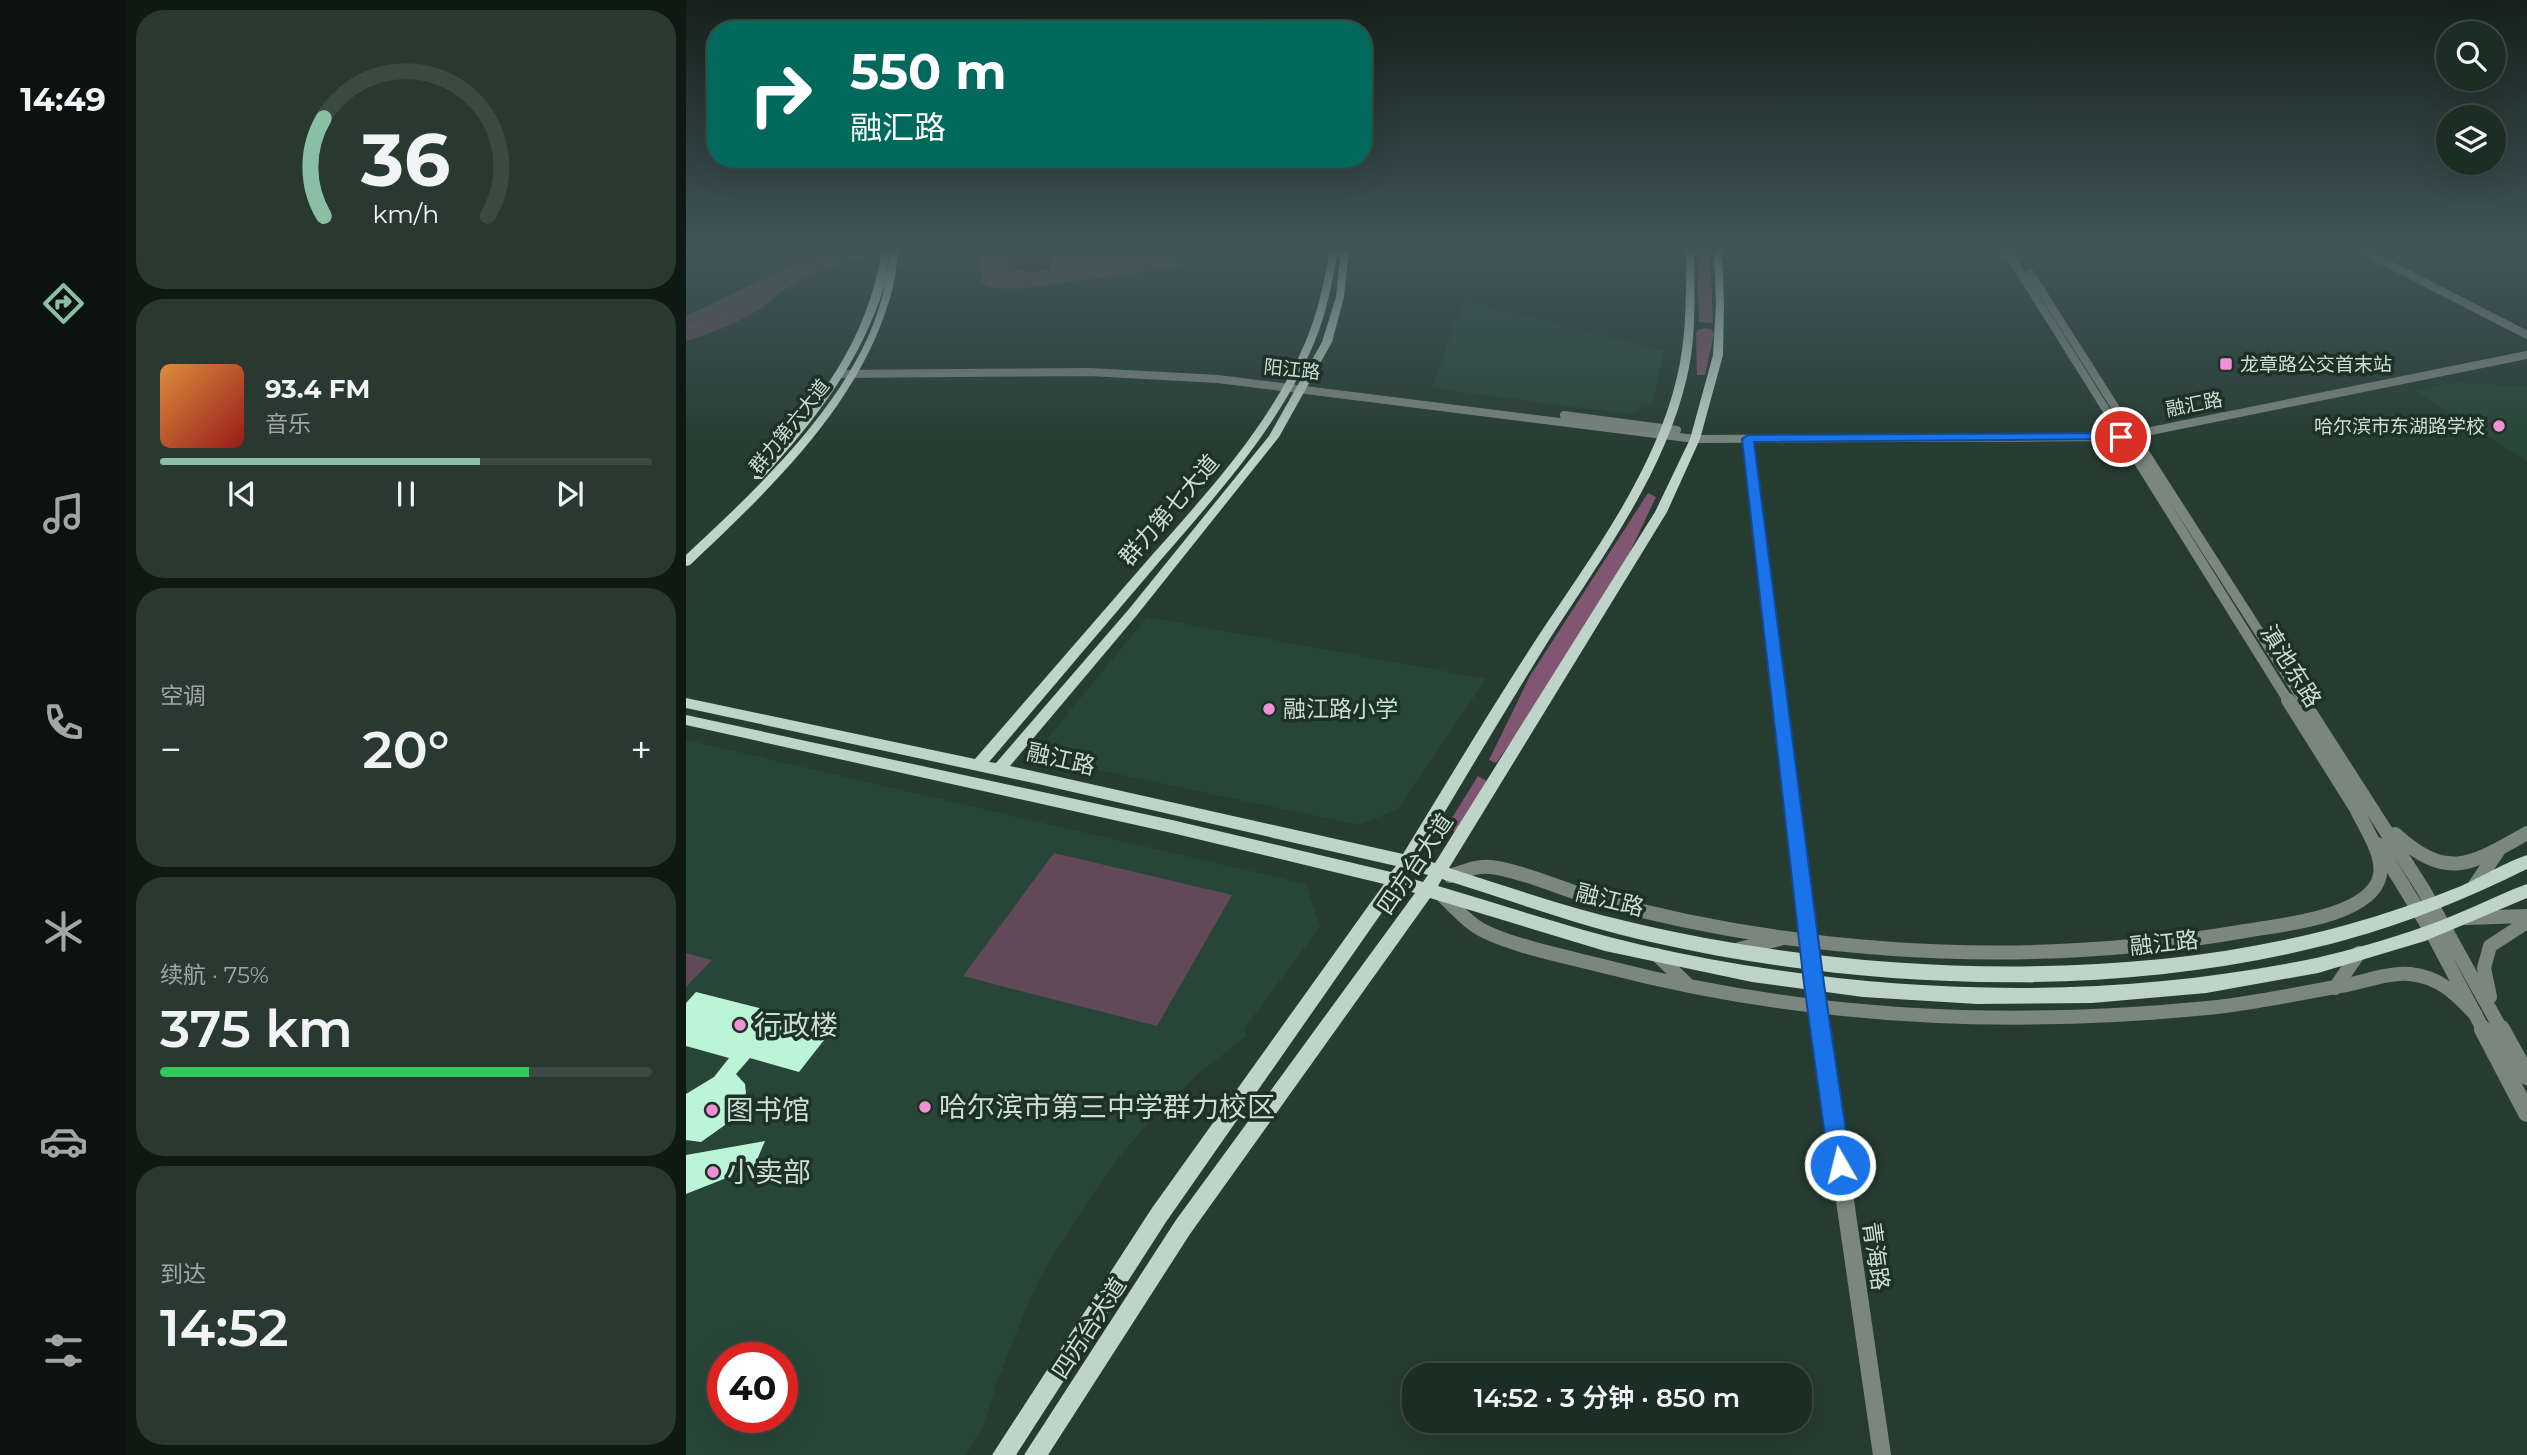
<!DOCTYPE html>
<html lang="zh">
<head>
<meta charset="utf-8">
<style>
  body { margin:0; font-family:Montserrat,"Noto Sans SC",sans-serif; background:#293932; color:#f1f3f6; height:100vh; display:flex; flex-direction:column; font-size:26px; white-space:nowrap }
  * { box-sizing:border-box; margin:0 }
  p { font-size:23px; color:#a0a8a7 }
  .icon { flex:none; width:38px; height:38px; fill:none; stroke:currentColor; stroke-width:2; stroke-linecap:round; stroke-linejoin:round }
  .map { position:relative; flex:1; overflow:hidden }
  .details { display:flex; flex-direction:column; gap:10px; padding:10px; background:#0f1914; width:560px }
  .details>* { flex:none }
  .hud { position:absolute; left:21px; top:21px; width:665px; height:147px; border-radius:28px; box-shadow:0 7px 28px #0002,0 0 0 2px #3a4942; background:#00695c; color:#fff; overflow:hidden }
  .buttons { position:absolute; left:1750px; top:21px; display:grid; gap:14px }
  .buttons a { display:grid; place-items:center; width:70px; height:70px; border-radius:50%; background:#1c2d25; box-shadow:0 7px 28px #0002,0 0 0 2px #3a4942; font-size:35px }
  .speed { position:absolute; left:21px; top:1342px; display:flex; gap:14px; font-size:35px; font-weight:700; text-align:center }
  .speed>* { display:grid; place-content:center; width:91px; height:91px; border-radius:50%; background:#1c2d25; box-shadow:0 7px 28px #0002,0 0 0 2px #3a4942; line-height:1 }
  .speed .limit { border:10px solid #d22; background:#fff; color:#111 }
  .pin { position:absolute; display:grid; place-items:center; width:60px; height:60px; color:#fff; margin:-30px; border:4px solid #fff; border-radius:50%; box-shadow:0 2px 7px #0007 }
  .me { position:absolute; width:77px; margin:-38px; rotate:352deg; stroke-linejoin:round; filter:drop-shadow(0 0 5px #0008) }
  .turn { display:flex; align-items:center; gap:24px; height:147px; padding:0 28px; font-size:32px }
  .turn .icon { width:91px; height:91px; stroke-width:2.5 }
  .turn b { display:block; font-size:49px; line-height:60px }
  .big { font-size:52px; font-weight:600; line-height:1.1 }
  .details .card { flex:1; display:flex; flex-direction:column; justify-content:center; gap:10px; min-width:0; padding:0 24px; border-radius:28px; background:#293932 }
  .details .dial { align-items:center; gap:0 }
  .dial svg { height:182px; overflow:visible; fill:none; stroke:#3a4942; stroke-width:7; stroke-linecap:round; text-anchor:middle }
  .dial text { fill:#f1f3f6; stroke:none }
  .song { display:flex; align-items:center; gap:21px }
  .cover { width:84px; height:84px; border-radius:10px; background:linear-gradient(135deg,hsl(30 70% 55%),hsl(0 70% 35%)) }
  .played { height:7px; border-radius:4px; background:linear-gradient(90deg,#8abfa5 65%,#3a4942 65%) }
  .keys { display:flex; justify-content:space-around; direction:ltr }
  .heat { display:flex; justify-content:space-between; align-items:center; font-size:38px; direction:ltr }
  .charge { height:10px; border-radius:5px; background:linear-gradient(90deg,#34c759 75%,#3a4942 0) }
  .trip { position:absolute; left:716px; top:1363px; width:410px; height:70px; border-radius:28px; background:#1c2d25; box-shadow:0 7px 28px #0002,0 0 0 2px #3a4942; font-weight:600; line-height:70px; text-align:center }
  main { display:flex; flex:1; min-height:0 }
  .tab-bar { display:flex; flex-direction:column; width:126px; justify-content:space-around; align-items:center; background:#0b120f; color:#a0a8a7 }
  .tab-bar .icon { width:49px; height:49px }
  .tab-bar .current { color:#8abfa5 }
  .tab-bar b { font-size:32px; color:#f1f3f6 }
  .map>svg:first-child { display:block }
</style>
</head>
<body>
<main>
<nav class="tab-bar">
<b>14:49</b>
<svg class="icon current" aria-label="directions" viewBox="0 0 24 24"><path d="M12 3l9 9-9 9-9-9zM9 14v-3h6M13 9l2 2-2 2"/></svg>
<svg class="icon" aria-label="music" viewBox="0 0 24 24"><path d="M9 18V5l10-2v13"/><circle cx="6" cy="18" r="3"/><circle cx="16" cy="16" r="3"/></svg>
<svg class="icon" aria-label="phone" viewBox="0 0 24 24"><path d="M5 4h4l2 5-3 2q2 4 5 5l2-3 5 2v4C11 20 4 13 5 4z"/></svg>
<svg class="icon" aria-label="climate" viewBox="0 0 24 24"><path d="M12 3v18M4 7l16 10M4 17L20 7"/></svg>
<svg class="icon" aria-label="car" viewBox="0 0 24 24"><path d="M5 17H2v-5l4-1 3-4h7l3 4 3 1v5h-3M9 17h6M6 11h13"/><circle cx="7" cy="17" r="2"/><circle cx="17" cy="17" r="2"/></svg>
<svg class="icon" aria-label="filters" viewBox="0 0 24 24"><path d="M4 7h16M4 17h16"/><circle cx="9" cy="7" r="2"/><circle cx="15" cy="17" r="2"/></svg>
</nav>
<section class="details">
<div class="card dial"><svg viewBox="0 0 100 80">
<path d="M14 69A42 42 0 1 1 86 69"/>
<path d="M14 69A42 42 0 0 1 14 26" stroke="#8abfa5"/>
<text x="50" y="56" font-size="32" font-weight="700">36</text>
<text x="50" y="72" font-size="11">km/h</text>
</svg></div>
<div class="card">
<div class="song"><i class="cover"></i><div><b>93.4 FM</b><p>音乐</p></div></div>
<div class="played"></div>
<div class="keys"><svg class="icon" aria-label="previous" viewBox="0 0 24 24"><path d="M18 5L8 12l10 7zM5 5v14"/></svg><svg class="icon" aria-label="pause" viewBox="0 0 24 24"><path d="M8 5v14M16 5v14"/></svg><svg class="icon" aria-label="next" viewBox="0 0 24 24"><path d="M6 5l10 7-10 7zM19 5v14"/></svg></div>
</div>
<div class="card"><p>空调</p>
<div class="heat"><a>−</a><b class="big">20°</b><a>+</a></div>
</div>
<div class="card"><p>续航 · 75%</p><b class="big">375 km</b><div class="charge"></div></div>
<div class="card"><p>到达</p><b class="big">14:52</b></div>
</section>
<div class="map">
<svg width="1841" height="1455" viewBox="0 0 1841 1455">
  <rect width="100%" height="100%" fill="#263c31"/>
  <path fill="#284638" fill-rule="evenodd" d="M777,300L978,351L966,404L942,414L746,388Z
    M1770,382L1841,387V461L1729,391Z
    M461,617L800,679L712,809L673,825L365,760L361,739Z
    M0,740L620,884L634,927L558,1029L562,1035L513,1073L468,1117L433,1157L401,1203L358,1270L343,1301L312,1379L298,1425L280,1455H0ZM37,1358H96V1418H37Z"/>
  <path fill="#62495a" d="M155,250H180V258C151,263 124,274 100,289C90,295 83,303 74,309C51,323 26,333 0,341V316L108,264Z
    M295,250H497L495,267L331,289L307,288L295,282Z
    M368,853L546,895L471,1026L277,976Z
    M0,953L26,960L0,987Z"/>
  <path fill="#805673" d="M1011,250H1024L1027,323L1013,322Z
    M1019,328L1025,329L1028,333L1019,375H1011L1010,334L1012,330Z
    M962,493L970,497L942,556L850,707L810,763L803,760L844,676Z
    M792,776L801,781L770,832L759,829Z"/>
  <path fill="#3a1630" stroke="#675162" stroke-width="2" d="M314,250H388L365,260V270C342,276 325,273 314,250Z"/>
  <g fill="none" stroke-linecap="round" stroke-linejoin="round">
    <path stroke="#675162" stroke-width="2.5" d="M0,328L40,314L84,285L125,265L178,250"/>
  </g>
  <path fill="#bcf4d8" d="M10,992L77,1009L72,1014L142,1035L113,1072L64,1058L50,1074L59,1084L60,1093L56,1104L39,1125L15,1142L0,1140V1094L28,1077L43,1058L0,1046V1003Z
    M79,1141L68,1167L0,1194V1155Z"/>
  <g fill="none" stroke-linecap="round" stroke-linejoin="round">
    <path stroke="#7b8680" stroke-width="8" d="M1320,250L1444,448
      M1676,250L1841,335
      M1344,273L1455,448
      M155,374L404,372L532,379L1009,439L1435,437L1841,355
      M878,415L991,430
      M1062,439L1063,448"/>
    <path stroke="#7b8680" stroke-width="10" d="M1063,446L1094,702
      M1443,446L1603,702
      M1454,446L1618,702"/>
    <path stroke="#7b8680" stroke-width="14" d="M1094,700L1135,1031
      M1602,700L1673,813
      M1616,700L1737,889L1816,1031
      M1709,834C1762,882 1786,864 1841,833
      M1692,844L1745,931L1798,1031
      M764,876C777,872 791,865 805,867C839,872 873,888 906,898C967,915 1029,928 1092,937C1248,959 1404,958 1559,931C1594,925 1686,917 1694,875C1698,853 1677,825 1669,806
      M1789,885L1814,848
      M756,895C766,905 776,916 788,925C814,944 887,958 921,967C1117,1018 1320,1028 1521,1008C1570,1003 1617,993 1665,984C1683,980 1706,972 1724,974C1754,977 1770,994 1790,1015
      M1780,918L1841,916
      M1053,949L1094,939
      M971,955L1001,984
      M1649,988L1673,953
      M1804,997L1798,968L1804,946L1841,922"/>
    <path stroke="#7b8680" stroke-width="18" d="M1134,1029L1196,1455
      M1797,1029L1841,1113
      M1815,1029L1841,1076"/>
    <path fill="#bed4c9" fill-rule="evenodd" d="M196,250H204L199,280L205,250H213C210,266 209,283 204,298C172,407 84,489 4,565L0,566V555C75,485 179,389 199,284C175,362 130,419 76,479H68V475C131,404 180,346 196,250Z
      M644,250H652C646,282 641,313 628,343C592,431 523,503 462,575C409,637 356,700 303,762L310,763L443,609L583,436L636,342L650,297L655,250H663L658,297L646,342L593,437L451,615L324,766L717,854C761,782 805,709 851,638C904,558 969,472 991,377C1001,335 1000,293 1000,250H1008C1008,293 1011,335 1001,377C979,473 915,559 863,640C818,712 775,785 731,858L749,863L969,512L1004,439L1027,355L1030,303L1028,250H1036L1038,303L1037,355L1014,439L981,512L763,868C823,887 882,908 944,922C1166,975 1439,986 1660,925C1699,914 1738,901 1775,886C1797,876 1818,863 1841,855V869C1782,898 1722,923 1659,940C1441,1000 1184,992 965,942C894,926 826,901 756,879L752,886C820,906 887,929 956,945C1177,995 1408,1004 1630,958C1665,950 1703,939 1737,927C1773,915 1806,897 1841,884V898L1739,941L1632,973L1520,993L1406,1003L1291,1004L1177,997L1066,982L919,951L744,898L504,1234L362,1455H338L490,1220L729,893L713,888L480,1222L330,1455H306L466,1208L698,884L486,833L0,725V715L486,820L705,872L710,866L352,784L0,708V698L289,759C344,696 398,633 453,570C514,500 582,430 619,343C632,313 638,282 644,250ZM724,870L742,875L737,882L720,877Z"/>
  </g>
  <linearGradient id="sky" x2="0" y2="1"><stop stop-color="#15211b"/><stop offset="0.55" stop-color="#41565a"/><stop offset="1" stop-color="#41565a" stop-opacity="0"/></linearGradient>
  <rect width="1841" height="454" fill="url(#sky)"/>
  <path fill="#1a73e8" stroke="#114b97" stroke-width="2" d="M1435,433L1439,434V439L1068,442L1138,984L1165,1165L1162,1172L1154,1176L1146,1172L1143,1165L1118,984L1056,439L1062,435Z"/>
  <g fill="#f391d6" stroke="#1c3227" stroke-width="2.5">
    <rect x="1533" y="357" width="14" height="14" rx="3.5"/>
    <circle cx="1813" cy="426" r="7"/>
    <circle cx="583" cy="709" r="7"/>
    <circle cx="54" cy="1025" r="7"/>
    <circle cx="239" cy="1107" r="7"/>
    <circle cx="26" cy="1110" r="7"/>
    <circle cx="27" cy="1172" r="7"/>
  </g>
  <g text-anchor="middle" stroke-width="7" stroke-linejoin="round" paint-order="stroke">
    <g font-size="19" fill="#cfdcd5" stroke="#1c3227" text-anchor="start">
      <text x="1554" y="371">龙章路公交首末站</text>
      <text x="1799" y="433" text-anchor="end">哈尔滨市东湖路学校</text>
    </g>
    <g font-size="19" fill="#cfdcd5" stroke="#1c3227">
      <text transform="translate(606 369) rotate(6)" y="7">阳江路</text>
      <text transform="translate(1508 404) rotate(-11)" y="7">融汇路</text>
      <text transform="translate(103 426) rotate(-51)" y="7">群力第六大道</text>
    </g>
    <g font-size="23" fill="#cfdcd5" stroke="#1c3227">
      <text transform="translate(483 510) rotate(-49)" y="8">群力第七大道</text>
      <text transform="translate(1605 666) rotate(58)" y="8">滇池东路</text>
      <text transform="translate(375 759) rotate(13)" y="8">融江路</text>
      <text transform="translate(729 864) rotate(-56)" y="8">四方台大道</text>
      <text transform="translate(924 900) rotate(14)" y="8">融江路</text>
      <text transform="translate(1478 943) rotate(-6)" y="8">融江路</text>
      <text transform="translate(1190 1256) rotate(82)" y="8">青海路</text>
      <text transform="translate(403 1328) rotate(-57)" y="8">四方台大道</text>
    </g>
    <g font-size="23" fill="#cfdcd5" stroke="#1c3227" text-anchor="start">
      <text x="597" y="717">融江路小学</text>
    </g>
    <g font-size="28" fill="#cfdcd5" stroke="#1c3227" text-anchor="start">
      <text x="68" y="1035">行政楼</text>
      <text x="253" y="1117">哈尔滨市第三中学群力校区</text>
      <text x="40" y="1120">图书馆</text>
      <text x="41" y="1182">小卖部</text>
    </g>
  </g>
</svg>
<div class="buttons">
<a><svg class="icon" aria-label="search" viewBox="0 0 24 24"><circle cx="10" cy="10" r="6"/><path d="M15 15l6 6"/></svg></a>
<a><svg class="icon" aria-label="layers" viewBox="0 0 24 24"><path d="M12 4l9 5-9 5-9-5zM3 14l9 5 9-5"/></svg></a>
</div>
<div class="speed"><div class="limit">40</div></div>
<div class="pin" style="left:1435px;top:437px;background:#d93025"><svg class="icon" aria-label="arrive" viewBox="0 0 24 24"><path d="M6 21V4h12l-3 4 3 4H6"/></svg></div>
<svg class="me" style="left:1154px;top:1165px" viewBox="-20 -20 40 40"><circle r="17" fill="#1a73e8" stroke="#fff" stroke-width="3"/><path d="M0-11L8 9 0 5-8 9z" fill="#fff"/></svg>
<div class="trip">14:52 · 3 分钟 · 850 m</div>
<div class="hud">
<div class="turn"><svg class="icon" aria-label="right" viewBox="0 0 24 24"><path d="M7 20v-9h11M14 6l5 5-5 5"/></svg><div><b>550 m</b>融汇路</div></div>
</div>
</div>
</main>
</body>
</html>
